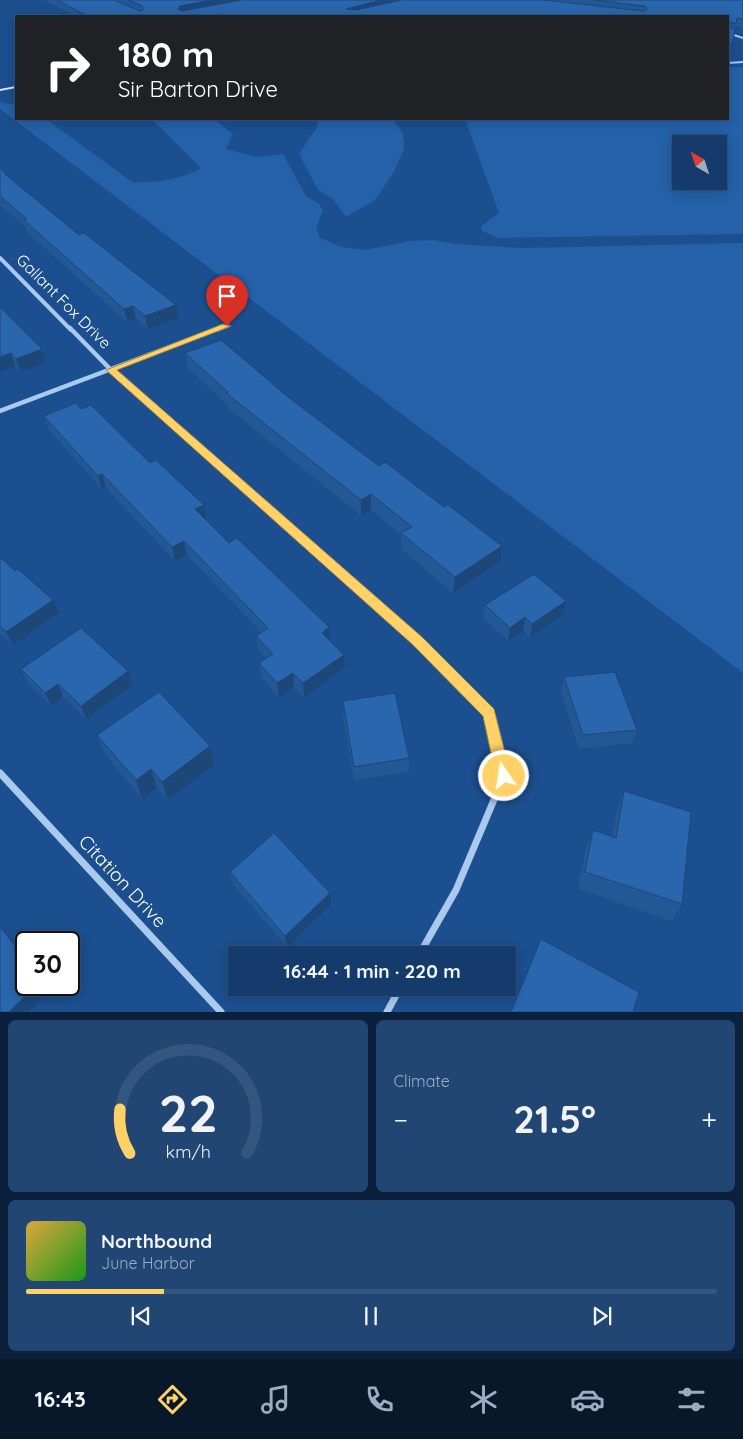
<!DOCTYPE html>
<html lang="en">
<head>
<meta charset="utf-8">
<style>
  body { margin:0; font-family:Quicksand,sans-serif; background:#214673; color:#f1f3f6; height:100vh; display:flex; flex-direction:column; font-size:19px; white-space:nowrap }
  * { box-sizing:border-box; margin:0 }
  p { font-size:16px; color:#9dadc1 }
  .icon { flex:none; width:28px; height:28px; fill:none; stroke:currentColor; stroke-width:2; stroke-linecap:round; stroke-linejoin:round }
  .map { position:relative; height:1012px; overflow:hidden }
  .details { display:flex; flex-direction:column; gap:8px; padding:8px; background:#0b203b; flex:1 }
  .details>* { flex:none }
  .hud { position:absolute; left:15px; top:15px; width:714px; height:105px; border-radius:0px; box-shadow:0 2px 12px #0003,0 0 0 1px #33557e; background:#202124; color:#fff; overflow:hidden }
  .needle { width:32px; rotate:321deg }
  .fabs { position:absolute; left:672px; top:135px; display:grid; gap:10px }
  .fabs a { display:grid; place-items:center; width:55px; height:55px; border-radius:0px; background:#143b6b; box-shadow:0 2px 12px #0003,0 0 0 1px #33557e; font-size:25px }
  .speed { position:absolute; left:15px; top:931px; display:flex; gap:10px; font-size:25px; font-weight:700; text-align:center }
  .speed>* { display:grid; place-content:center; width:65px; height:65px; border-radius:50%; background:#143b6b; box-shadow:0 2px 12px #0003,0 0 0 1px #33557e; line-height:1 }
  .speed .limit { border:2px solid #111; border-radius:8px; background:#fff; color:#111 }
  .pin { position:absolute; display:grid; place-items:center; width:42px; height:42px; color:#fff; margin:-51px -21px; border-radius:50% 50% 50% 0; rotate:-45deg; box-shadow:0 0 5px #0007 }
  .pin .icon { rotate:45deg }
  .me { position:absolute; width:55px; margin:-28px; rotate:347deg; stroke-linejoin:round; filter:drop-shadow(0 0 4px #0008) }
  .turn { display:flex; align-items:center; gap:18px; height:105px; padding:0 20px; font-size:22px }
  .turn .icon { width:65px; height:65px; stroke-width:2.5 }
  .turn b { display:block; font-size:35px; line-height:42px }
  .big { font-size:38px; font-weight:700; line-height:1.1 }
  .details .card { flex:1; display:flex; flex-direction:column; justify-content:center; gap:8px; min-width:0; padding:0 18px; border-radius:8px; background:#214673 }
  .details .dial { align-items:center; gap:0 }
  .dial svg { height:130px; overflow:visible; fill:none; stroke:#33557e; stroke-width:7; stroke-linecap:round; text-anchor:middle }
  .dial text { fill:#f1f3f6; stroke:none }
  .song { display:flex; align-items:center; gap:15px }
  .cover { width:60px; height:60px; border-radius:8px; background:linear-gradient(135deg,hsl(40 70% 55%),hsl(120 70% 35%)) }
  .played { height:5px; border-radius:2px; background:linear-gradient(90deg,#ffd166 20%,#33557e 20%) }
  .keys { display:flex; justify-content:space-around; direction:ltr }
  .heat { display:flex; justify-content:space-between; align-items:center; font-size:28px; direction:ltr }
  .details .tiles { flex:1; display:grid; gap:8px; grid-template-columns:1fr 1fr }
  .card:last-child { grid-column:span 2 }
  .trip { position:absolute; left:228px; top:946px; width:288px; height:50px; border-radius:0px; background:#143b6b; box-shadow:0 2px 12px #0003,0 0 0 1px #33557e; font-weight:700; line-height:50px; text-align:center }
  .dock { display:flex; height:80px; justify-content:space-around; align-items:center; background:#08182b; color:#9dadc1 }
  .dock .icon { width:35px; height:35px }
  .dock .active { color:#ffd166 }
  .dock b { font-size:22px; color:#f1f3f6 }
  .map>svg:first-child { display:block }
</style>
</head>
<body>
<div class="map">
<svg width="743" height="1012" viewBox="0 0 743 1012">
  <rect width="100%" height="100%" fill="#1b4f8f"/>
  <path fill="#2461a8" fill-rule="evenodd" d="M728,67H743V234L499,238L482,231L481,226L499,213L465,119H728ZM681,144H719V181H681Z
    M0,102L16,105V119H46L132,182C155,183 180,180 201,168L152,119H215L233,134L226,149L256,157L283,154L306,196L319,204L323,210L316,229L320,238L342,247L365,250L411,241L432,240L456,244L522,248L743,243V673L0,109Z
    M317,119H396L395,123L403,133L404,149L394,172L375,200L346,217L333,199L318,190L299,154L317,127Z"/>
  <g fill="none" stroke-linecap="round" stroke-linejoin="round">
    <path stroke="#a9c9ee" stroke-width="2" d="M728,33L743,38
      M728,63L743,62"/>
    <path stroke="#a9c9ee" stroke-width="4" d="M0,258L71,330
      M217,330L227,326"/>
    <path stroke="#a9c9ee" stroke-width="4.5" d="M70,328L111,370L264,505
      M0,411L220,328"/>
    <path stroke="#a9c9ee" stroke-width="5.5" d="M262,503L417,640L489,713L492,728"/>
    <path stroke="#a9c9ee" stroke-width="7" d="M0,773L221,1012
      M419,955L456,890L504,776L492,726
      M387,1012L400,988"/>
    <path fill="#d6e6fa" fill-rule="evenodd" d="M16,86V88L0,91V89Z"/>
  </g>
  <path fill="#245895" d="M44,0H394V2L400,1L397,0H743V28L735,26L730,52H728V16H75Z
    M0,167L6,175L179,318L148,329L136,319L127,322L27,232L26,227L0,205Z
    M0,307L42,349L46,362L21,372L15,366L0,372Z
    M185,353L288,397L500,562L453,593L401,549V535L371,510L361,516L228,408V406L188,368Z
    M81,409L204,505L206,519H205L330,641L345,668L304,697L294,687L279,697L261,677L259,663L266,658L258,649L256,636L261,632L187,555L175,561L106,488L102,489L49,430L44,416Z
    M0,557L59,613L13,645L0,634Z
    M485,605L563,615L530,637L523,631L508,641L483,618Z
    M21,669L133,685L86,719L63,697L51,706L28,683Z
    M564,677L637,730L632,743L579,749L561,691Z
    M343,701L409,758V772L354,780L343,714Z
    M97,735L210,746L214,765L168,800L157,788L142,799L105,754Z
    M624,791L682,904L672,921L578,889L586,848L593,830L612,836L617,810Z
    M230,872L331,905L287,947L233,884Z"/>
  <path fill="#1d4779" d="M212,0H252L181,13L178,9L180,6Z
    M381,0H394V4L346,16V9Z
    M224,14V16H210Z
    M176,305L179,318L148,329L145,316Z
    M133,306L136,319L127,322L124,309Z
    M42,349L46,362L21,372L16,359Z
    M11,353L15,366L0,372V357Z
    M102,474L106,488L102,489L98,476Z
    M371,494V510L361,516V500Z
    M204,505L206,519L198,523L195,509Z
    M184,541L187,555L175,561L172,547Z
    M502,546L500,562L453,593L455,577Z
    M53,600L59,613L13,645L6,632Z
    M566,601L563,615L530,637L532,624Z
    M525,617L523,631L508,641L510,628Z
    M329,627L330,641L322,633Z
    M344,655L345,668L304,697L303,683Z
    M128,671L133,685L86,719L81,706Z
    M293,673L294,687L279,697L277,683Z
    M58,684L63,697L51,706L45,693Z
    M210,746L214,765L168,800L162,782Z
    M151,769L157,788L142,799L136,780Z
    M330,893L331,905L287,947L285,936Z
    M37,985H47L51,990L28,1012H9Z"/>
  <path fill="#2a66ad" stroke="#1d4779" d="M57,0H114L140,11L143,10L142,6L128,0H212L180,6L178,9L182,11L242,0H381L346,9L355,10L402,0H544L644,11L647,9L645,6L594,0H743V19L737,18L736,24L730,22L728,24V16H231L224,14L210,16H163L159,14L157,16H87Z
    M728,25L735,30L732,44L728,43Z
    M0,167L6,175L79,235L84,233L176,305L145,316L133,306L124,309L24,220L27,219L0,196Z
    M0,307L42,349L16,359L11,353L0,357Z
    M221,340L288,397L379,466L385,462L444,507L448,505L502,546L455,577L401,533L412,527L371,494L361,500L226,393L228,392L185,353Z
    M76,403L81,409L91,405L150,463L156,460L204,505L195,509L229,543L237,538L329,627L322,633L344,655L303,683L293,673L277,683L259,663L273,654L256,636L268,628L184,541L172,547L102,474L98,476L44,416Z
    M0,557L15,571L18,569L53,600L6,632L0,626Z
    M534,574L566,601L532,624L525,617L510,628L485,605Z
    M81,628L128,671L81,706L58,684L45,693L21,669Z
    M615,672L637,730L583,735L564,677Z
    M159,692L210,746L162,782L151,769L136,780L97,735Z
    M395,693L409,758L354,767L343,701Z
    M624,791L691,812L682,904L585,872L593,830L616,838Z
    M274,833L330,893L285,936L230,872Z
    M0,927L26,959V985H37L9,1012H0Z
    M541,939L639,992L633,1012H511Z"/>
  <path fill="#ffd166" stroke="#a68842" d="M223,324L231,326L117,370L422,637L494,709L511,776L509,781L504,783L498,781L496,776L483,716L412,644L106,370Z"/>
  <g text-anchor="middle" stroke-width="5" stroke-linejoin="round" paint-order="stroke">
    <g font-size="16" fill="#fff" stroke="#1b4f8f">
      <text transform="translate(64 301) rotate(45)" y="6">Gallant Fox Drive</text>
    </g>
    <g font-size="19" fill="#fff" stroke="#1b4f8f">
      <text transform="translate(123 881) rotate(47)" y="7">Citation Drive</text>
    </g>
  </g>
</svg>
<div class="fabs">
<a><svg class="needle" viewBox="-14 -14 28 28"><path d="M0-13l5 13h-10z" fill="#e53935"/><path d="M0 13l5-13h-10z" fill="#9dadc1"/></svg></a>
</div>
<div class="speed"><div class="limit">30</div></div>
<div class="pin" style="left:227px;top:326px;background:#d93025"><svg class="icon" aria-label="arrive" viewBox="0 0 24 24"><path d="M6 21V4h12l-3 4 3 4H6"/></svg></div>
<svg class="me" style="left:504px;top:776px" viewBox="-20 -20 40 40"><circle r="17" fill="#ffd166" stroke="#fff" stroke-width="3"/><path d="M0-11L8 9 0 5-8 9z" fill="#fff"/></svg>
<div class="trip">16:44 · 1 min · 220 m</div>
<div class="hud">
<div class="turn"><svg class="icon" aria-label="right" viewBox="0 0 24 24"><path d="M7 20v-9h11M14 6l5 5-5 5"/></svg><div><b>180 m</b>Sir Barton Drive</div></div>
</div>
</div>
<section class="details">
<div class="tiles">
<div class="card dial"><svg viewBox="0 0 100 80">
<path d="M14 69A42 42 0 1 1 86 69"/>
<path d="M14 69A42 42 0 0 1 8 42" stroke="#ffd166"/>
<text x="50" y="56" font-size="32" font-weight="700">22</text>
<text x="50" y="72" font-size="11">km/h</text>
</svg></div>
<div class="card"><p>Climate</p>
<div class="heat"><a>−</a><b class="big">21.5°</b><a>+</a></div>
</div>
<div class="card">
<div class="song"><i class="cover"></i><div><b>Northbound</b><p>June Harbor</p></div></div>
<div class="played"></div>
<div class="keys"><svg class="icon" aria-label="previous" viewBox="0 0 24 24"><path d="M18 5L8 12l10 7zM5 5v14"/></svg><svg class="icon" aria-label="pause" viewBox="0 0 24 24"><path d="M8 5v14M16 5v14"/></svg><svg class="icon" aria-label="next" viewBox="0 0 24 24"><path d="M6 5l10 7-10 7zM19 5v14"/></svg></div>
</div>
</div>
</section>
<nav class="dock">
<b>16:43</b>
<svg class="icon active" aria-label="directions" viewBox="0 0 24 24"><path d="M12 3l9 9-9 9-9-9zM9 14v-3h6M13 9l2 2-2 2"/></svg>
<svg class="icon" aria-label="music" viewBox="0 0 24 24"><path d="M9 18V5l10-2v13"/><circle cx="6" cy="18" r="3"/><circle cx="16" cy="16" r="3"/></svg>
<svg class="icon" aria-label="phone" viewBox="0 0 24 24"><path d="M5 4h4l2 5-3 2q2 4 5 5l2-3 5 2v4C11 20 4 13 5 4z"/></svg>
<svg class="icon" aria-label="climate" viewBox="0 0 24 24"><path d="M12 3v18M4 7l16 10M4 17L20 7"/></svg>
<svg class="icon" aria-label="car" viewBox="0 0 24 24"><path d="M5 17H2v-5l4-1 3-4h7l3 4 3 1v5h-3M9 17h6M6 11h13"/><circle cx="7" cy="17" r="2"/><circle cx="17" cy="17" r="2"/></svg>
<svg class="icon" aria-label="filters" viewBox="0 0 24 24"><path d="M4 7h16M4 17h16"/><circle cx="9" cy="7" r="2"/><circle cx="15" cy="17" r="2"/></svg>
</nav>
</body>
</html>
